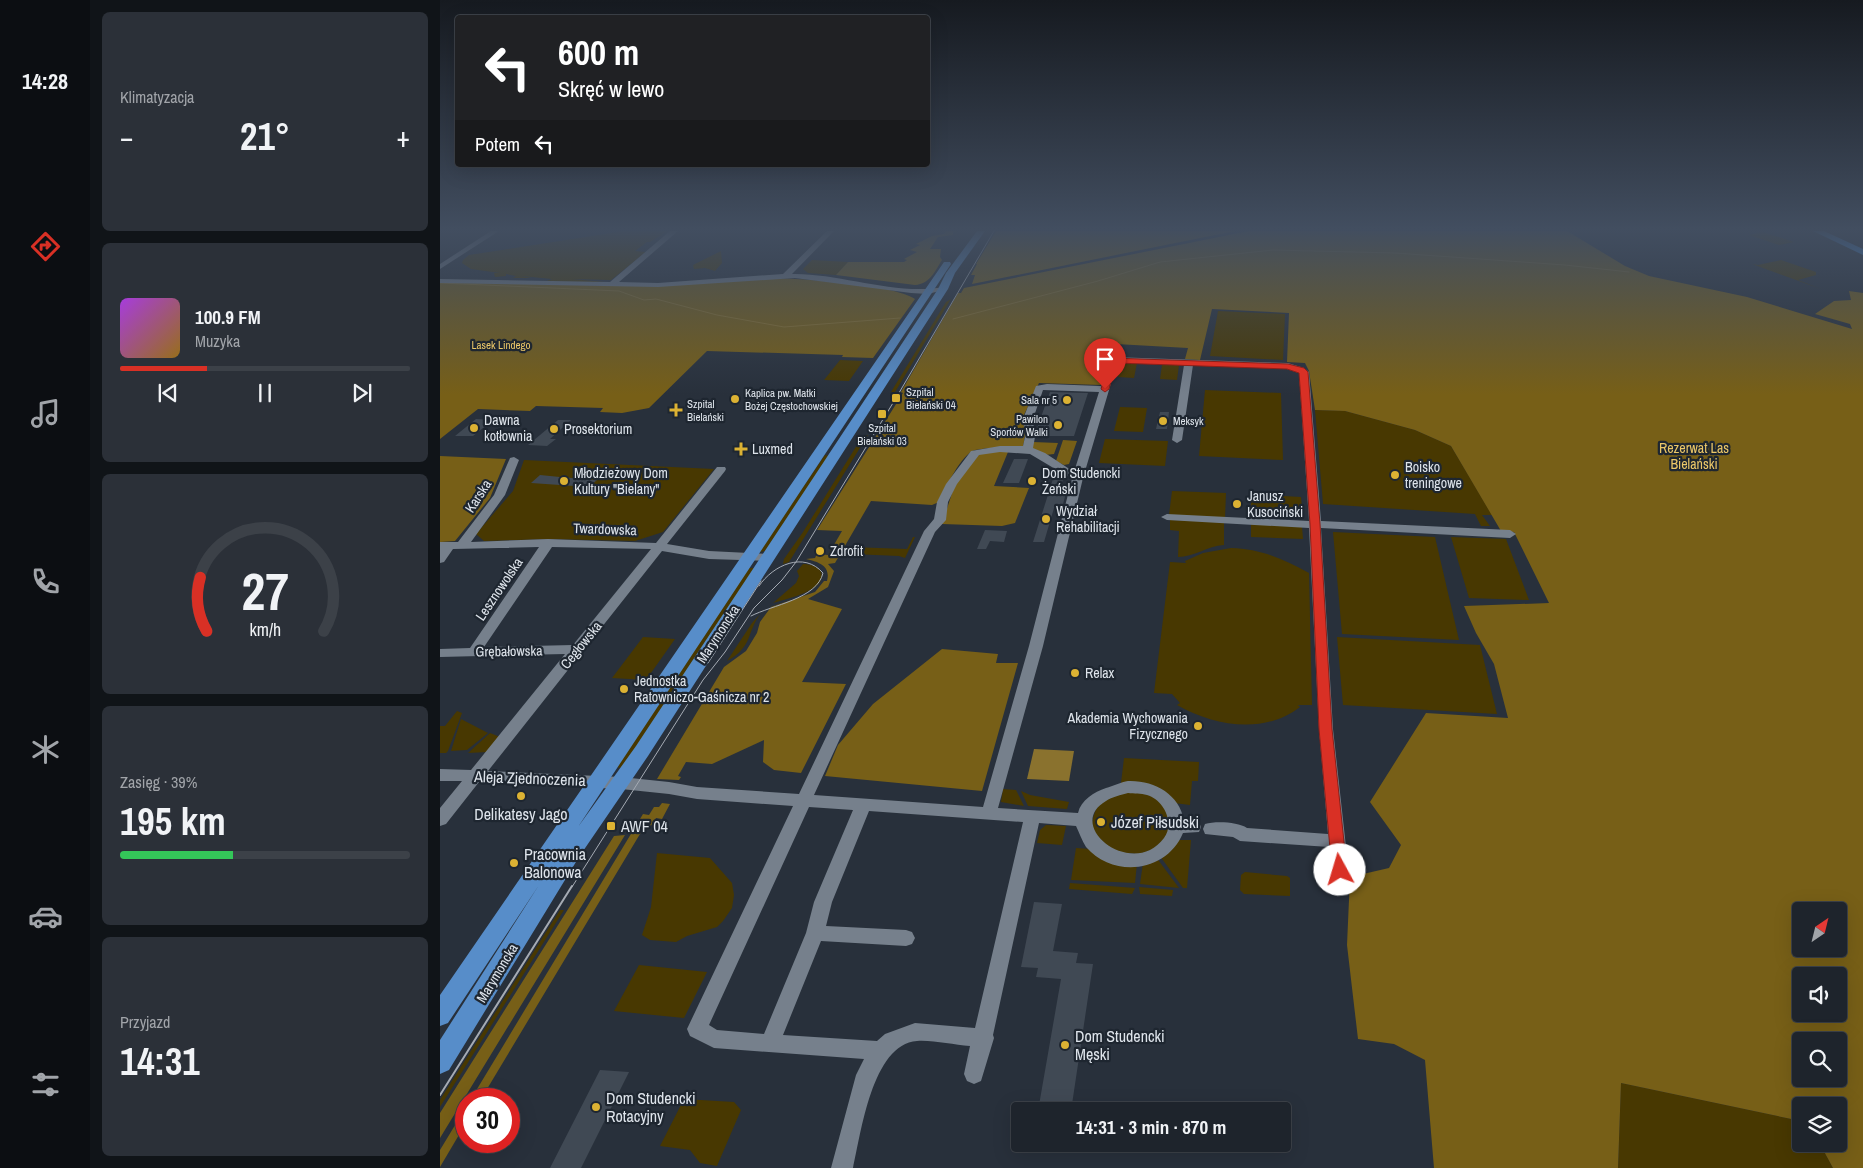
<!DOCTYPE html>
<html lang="pl">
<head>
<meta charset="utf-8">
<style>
  body { margin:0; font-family:"Archivo Narrow",sans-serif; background:#2b3038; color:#f1f3f6; height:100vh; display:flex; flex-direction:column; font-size:19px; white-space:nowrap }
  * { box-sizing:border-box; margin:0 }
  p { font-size:16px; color:#a1a4a9 }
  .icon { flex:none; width:28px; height:28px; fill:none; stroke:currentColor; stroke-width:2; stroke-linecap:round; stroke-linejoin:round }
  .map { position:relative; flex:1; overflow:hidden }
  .panel { display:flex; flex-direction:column; gap:12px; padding:12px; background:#101418; width:350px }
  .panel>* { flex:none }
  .hud { position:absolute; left:15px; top:15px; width:475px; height:152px; border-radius:5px; box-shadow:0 5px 20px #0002,0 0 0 1px #3c4148; background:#202124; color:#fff; overflow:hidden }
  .needle { width:32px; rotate:35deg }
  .fabs { position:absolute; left:1352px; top:902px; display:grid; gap:10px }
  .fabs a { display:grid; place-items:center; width:55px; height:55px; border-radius:5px; background:#1e242c; box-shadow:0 5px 20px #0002,0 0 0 1px #3c4148; font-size:25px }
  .speed { position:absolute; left:15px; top:1088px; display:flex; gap:10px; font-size:25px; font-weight:700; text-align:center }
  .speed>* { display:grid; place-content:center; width:65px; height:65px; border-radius:50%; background:#1e242c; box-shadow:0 5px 20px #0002,0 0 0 1px #3c4148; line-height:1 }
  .speed .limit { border:8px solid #d22; background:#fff; color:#111 }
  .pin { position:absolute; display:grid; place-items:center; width:42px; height:42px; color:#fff; margin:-51px -21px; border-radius:50% 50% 50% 0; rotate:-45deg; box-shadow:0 0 5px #0007 }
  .pin .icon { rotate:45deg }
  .me { position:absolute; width:55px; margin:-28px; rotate:354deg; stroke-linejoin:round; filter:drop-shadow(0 0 4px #0008) }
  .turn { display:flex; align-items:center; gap:18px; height:105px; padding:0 20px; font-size:22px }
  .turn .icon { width:65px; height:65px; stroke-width:2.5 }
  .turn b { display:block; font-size:35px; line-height:42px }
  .then { display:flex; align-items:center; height:48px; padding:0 20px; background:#0003; gap:10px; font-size:19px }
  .big { font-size:38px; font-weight:800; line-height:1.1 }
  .panel .tile { flex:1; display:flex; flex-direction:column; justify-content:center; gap:8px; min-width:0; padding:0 18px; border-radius:8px; background:#2b3038 }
  .panel .dial { align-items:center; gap:0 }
  .dial svg { height:130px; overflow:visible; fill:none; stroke:#3c4148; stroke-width:7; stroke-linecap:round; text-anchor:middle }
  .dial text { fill:#f1f3f6; stroke:none }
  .song { display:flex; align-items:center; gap:15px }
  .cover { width:60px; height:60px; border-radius:8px; background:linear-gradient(135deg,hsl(280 70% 55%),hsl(40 70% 35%)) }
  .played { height:5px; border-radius:2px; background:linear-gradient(90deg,#d93025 30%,#3c4148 30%) }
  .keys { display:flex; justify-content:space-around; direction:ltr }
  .heat { display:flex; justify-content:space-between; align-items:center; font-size:28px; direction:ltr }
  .charge { height:8px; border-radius:4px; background:linear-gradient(90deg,#34c759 39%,#3c4148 0) }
  .trip { position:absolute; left:571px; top:1102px; width:280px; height:50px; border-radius:5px; background:#1e242c; box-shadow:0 5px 20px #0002,0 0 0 1px #3c4148; font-weight:800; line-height:50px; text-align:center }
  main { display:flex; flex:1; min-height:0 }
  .tabs { display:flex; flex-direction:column; width:90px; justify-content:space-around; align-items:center; background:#0c0e12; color:#a1a4a9 }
  .tabs .icon { width:35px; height:35px }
  .tabs .on { color:#d93025 }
  .tabs b { font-size:22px; color:#f1f3f6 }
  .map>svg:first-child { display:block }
</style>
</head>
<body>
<main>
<nav class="tabs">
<b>14:28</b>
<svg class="icon on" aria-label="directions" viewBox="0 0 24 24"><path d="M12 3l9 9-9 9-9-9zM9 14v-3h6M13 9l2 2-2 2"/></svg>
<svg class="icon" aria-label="music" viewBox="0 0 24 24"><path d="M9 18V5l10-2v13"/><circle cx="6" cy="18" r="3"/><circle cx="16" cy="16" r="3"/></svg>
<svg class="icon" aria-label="phone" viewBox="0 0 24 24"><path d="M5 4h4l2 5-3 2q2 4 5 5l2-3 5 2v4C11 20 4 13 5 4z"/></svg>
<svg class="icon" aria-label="climate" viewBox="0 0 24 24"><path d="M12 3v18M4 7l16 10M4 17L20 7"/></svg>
<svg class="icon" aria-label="car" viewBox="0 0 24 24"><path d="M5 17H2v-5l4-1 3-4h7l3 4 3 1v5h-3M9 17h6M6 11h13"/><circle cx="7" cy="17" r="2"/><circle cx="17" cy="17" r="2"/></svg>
<svg class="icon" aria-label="filters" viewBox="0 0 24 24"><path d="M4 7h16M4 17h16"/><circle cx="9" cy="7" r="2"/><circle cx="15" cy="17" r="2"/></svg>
</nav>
<section class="panel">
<div class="tile"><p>Klimatyzacja</p>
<div class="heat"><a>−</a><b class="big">21°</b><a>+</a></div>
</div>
<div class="tile">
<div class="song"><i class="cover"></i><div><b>100.9 FM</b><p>Muzyka</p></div></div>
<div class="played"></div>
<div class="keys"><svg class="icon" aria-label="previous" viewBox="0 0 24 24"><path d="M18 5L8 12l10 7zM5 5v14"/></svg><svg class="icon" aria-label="pause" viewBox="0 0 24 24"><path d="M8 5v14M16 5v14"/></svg><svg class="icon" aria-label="next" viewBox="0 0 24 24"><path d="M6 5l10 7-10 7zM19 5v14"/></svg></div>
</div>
<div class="tile dial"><svg viewBox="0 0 100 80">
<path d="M14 69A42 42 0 1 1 86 69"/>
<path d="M14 69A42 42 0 0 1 10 36" stroke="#d93025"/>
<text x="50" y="56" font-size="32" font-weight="700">27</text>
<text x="50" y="72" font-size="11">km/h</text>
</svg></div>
<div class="tile"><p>Zasięg · 39%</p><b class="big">195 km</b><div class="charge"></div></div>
<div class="tile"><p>Przyjazd</p><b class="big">14:31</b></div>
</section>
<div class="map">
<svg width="1423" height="1168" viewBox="0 0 1423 1168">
  <rect width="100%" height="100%" fill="#28303b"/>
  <path fill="#483801" d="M184,231H228L210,242H207L195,251L206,252L171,280L132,279L164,282L162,283L104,282L112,279L81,276L92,278H73L76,276L66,274V276L55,277L54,273H60L31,269L22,263L23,260L29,255Z
    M1323,232L1354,242L1339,245L1309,235Z
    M281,251L282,263L275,271L265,268L254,269L253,265Z
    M372,260L408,262L396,275L368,273L363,269Z
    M1341,260L1376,272V275L1358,280L1381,289L1312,264L1318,265Z
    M511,299L455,392H451L506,302Z
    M778,311L845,314L843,360L770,356Z
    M400,360L423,361L409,381L384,380Z
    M681,363H697L694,378L678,377Z
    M722,365H739L737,380L720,379Z
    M765,390L841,393L843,460L759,456Z
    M680,407L707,408L703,432L674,431Z
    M875,410L905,411L975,430L1011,446L1052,515H1042L1050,526H1041L1035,514L883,504Z
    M428,435L349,562L343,564L344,559L363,532L422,437Z
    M665,439L728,441L725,466L659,463Z
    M385,455L389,456L325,551L319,552Z
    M84,460L274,469L223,532L195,541L110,539L44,541L36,534L73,491Z
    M732,491L786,493L785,518L729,515Z
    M811,494L861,497L863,519L811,516Z
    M730,520L784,522V545C767,546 754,557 738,557L739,531L730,530Z
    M811,524L862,527L863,539L811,537Z
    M893,532L995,537L1019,640L902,634Z
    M473,537H475L465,558L459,556L412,554L410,547L467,549Z
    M1011,537L1066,539L1089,600L1029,598Z
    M791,548C821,549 844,559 869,573L872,705H858L860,707C824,735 774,726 737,705L740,703L732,694L714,693L730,562L746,563L745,561L763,553Z
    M363,564C369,564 378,566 381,572C388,591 345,599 333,603L356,583L359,576L357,571Z
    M306,568H316L213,726L181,768L177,767Z
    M321,613C306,632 314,646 287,661L312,623Z
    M203,637L235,639L206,680L172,678Z
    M897,637L1040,645L1057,714L903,705Z
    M17,711L22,713L8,751L6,753H0V726H5Z
    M21,719L48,733L27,750L11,751Z
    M50,733L60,737L47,752L28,753Z
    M684,758L759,762L758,781H752L750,805L734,803L681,783Z
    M563,789L576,790L584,806L561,802Z
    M581,791L590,795L629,802L627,809L588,806Z
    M692,791L716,797L731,814L730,834L712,850L699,854L674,852L651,830C655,799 664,798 692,791Z
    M606,825L626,826L622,845L597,843L600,830Z
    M736,840H751L747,888H743L720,856Z
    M636,848L651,849L697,863L695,883L631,880Z
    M217,853L270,858L292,883L294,895L292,908L283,921L277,927L247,936L236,942L210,940L202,935L211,907Z
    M716,857L739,888L700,884L703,863Z
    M805,872L847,876L850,878V896L804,894L800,890L801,875Z
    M630,883L695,888L692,894L629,889Z
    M699,887L733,890L732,896L700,894Z
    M120,910H124L0,1107V1100Z
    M199,965L267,972L244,1018L174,1011Z
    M1181,1083L1361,1121V1144H1380L1393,1168H1178Z
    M244,1099L294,1102L301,1110L277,1166L260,1163L250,1150L220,1146Z"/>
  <path fill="#775f17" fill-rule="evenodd" d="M506,231H517L513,232V235L498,237L490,249H501L500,257L502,260C495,271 490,284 475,285L396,275L408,262H464L467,260L464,259L477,252L470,250L480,245L476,244L492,236L504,234Z
    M556,231H795L532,284L535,275H531L537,264H536Z
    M809,231H1127L1185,266L1209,276L1307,297L1412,329L1410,324L1375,314L1394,301L1411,300L1409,291L1423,293V1168H1393L1380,1144H1399V1106H1361V1121L1181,1083L1178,1168H994L985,1060L954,1044L918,1039L907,945L910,877L949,868L961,845L930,802L986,713L1068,718L1054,664L1036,633L1024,606L1109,603L1074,532L1061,531L1011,446L975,430L905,411L875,410L869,371L865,363L847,362L849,313L772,309L760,360L745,359L748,348L676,344L661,385L599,383L583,417L586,430L583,447C568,448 549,447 535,450C521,454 505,489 499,502L492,505L431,501L395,563L388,564L394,571L388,587L368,599L402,609L362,682L406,684L361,773L334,770L323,762L324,740L272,764L246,762L238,776L241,777L239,780L217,779L284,667L306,651L317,633L320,622L331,607L375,592L384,581H387C391,566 379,562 366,559L375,558L377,554L388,555L402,531L377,530L463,393L461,392L518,293H521L524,288ZM1361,911H1399V949H1361ZM1361,976H1399V1014H1361ZM1361,1041H1399V1079H1361Z
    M333,278C363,279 452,284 475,299L433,358L402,357L403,355L267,351L209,408L182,413L160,412L163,408L96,406L90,411L38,409L0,439V282L197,286Z
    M623,440L637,441L629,464L624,465L616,461Z
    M593,442L618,443L614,454L605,455L592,450Z
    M561,451L568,452L554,486L589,488L575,523L562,526L502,524L515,484L538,454Z
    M0,456L66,459L50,498L15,541L0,542Z
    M502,649L558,654L556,663H578L542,791L385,776L398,745L433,704Z
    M222,803L230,804L222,819L216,818L209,829H203L41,1099H31L203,814L209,815L214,807H219Z
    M185,835L0,1138V1113L174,836Z
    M26,1107V1123L0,1167V1150Z"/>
  <path fill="#8a722e" d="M594,749L634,751L629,781L587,779Z"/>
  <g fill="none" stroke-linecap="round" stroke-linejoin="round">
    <path stroke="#8a722e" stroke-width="1" d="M0,283L179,291L204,300L216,299L277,315L344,327L460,318
      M513,319L658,281L720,262L833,250L955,253L1125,265L1189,272"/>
  </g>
  <path fill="#404954" d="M610,392L648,393L634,436H597L596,431Z
    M720,412H729L727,429H716Z
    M36,419L53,420L33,436H15Z
    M118,420H131L110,439H116L107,446L88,445Z
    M574,459H588L579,483H563Z
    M100,475L120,477L157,480L149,487L91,483Z
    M613,479L623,480L621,484L628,485L622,508H614L604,542H593Z
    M545,530L567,531L564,542L550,541L546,549H537Z
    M594,902L622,904L613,951L638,953L636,963L653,964L631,1111H598L621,979L596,977L598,968L581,967Z
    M160,1070L189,1072L141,1168H110Z"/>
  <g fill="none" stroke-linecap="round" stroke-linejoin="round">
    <path fill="#76808c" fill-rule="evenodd" d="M51,231H59L0,269V264Z
      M230,231H238L179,282L218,283L343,274L387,231H394L352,274C400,273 456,296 503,287L507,289L488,294L471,293L355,278L218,287L0,283V279L170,282Z
      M673,357L848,363L864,368L869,372L881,521L1070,530L1076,534L1070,538L881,528L893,729L910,883L907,888L901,890L895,888L892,883L889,847L800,841L793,837L765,834L763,829L765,824C776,821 798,822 807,828L888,834L879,729L869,528L727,520L721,517L727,514L869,521L859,373L847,369L753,365L742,440L737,443L732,440L744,365L677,363L643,478L603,646L558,808L638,813C641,800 654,792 666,788C673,786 681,782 688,781C714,780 739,794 744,820L759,822L761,827L759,832L743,833C727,872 674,879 646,847C642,841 639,832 636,826L599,823L553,1035L554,1038L541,1081L534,1084L527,1081L524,1074L530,1046C513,1045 494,1040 477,1041C432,1044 421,1134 413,1168H391L416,1075L424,1059L274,1048L250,1036L247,1029L353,806L257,799L229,794L181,789L39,782L6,824L0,826V808L22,781H0V769L31,770L125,654L0,657V649L30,648L99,547L13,549L4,562L0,563V542H18L54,495L70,458L74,457L79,460L65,495L31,542L108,539L216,543L277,467H285L286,469L285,471L227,544L269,551L328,554L334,558L332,561L269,559L222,551L48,771L181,777L229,782L257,787L359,794L484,531L494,519L497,502L506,484L531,451L560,446H583L585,437L583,419L596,386L607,384L661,386L669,360ZM603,390L659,392L634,472L605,453L593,448L595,437L593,419ZM560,452L590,454L632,479L589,646L543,807L374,795L495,532L506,520L508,502L517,484L539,455ZM112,547L211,549L133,645L44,647ZM688,793C694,794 701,793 707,795C724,800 735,823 724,838C693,880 623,826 666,801C672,797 681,795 688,793ZM369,807L413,810L374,902L366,933L324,1034L277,1030L269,1025ZM429,811L583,822L535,1028L475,1023L445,1034L437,1041L343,1035L381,941L466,946L472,944L475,938L472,932L466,930L386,926L392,902Z"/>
    <path fill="#578dc9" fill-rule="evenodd" d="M537,231H545L515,273L508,289L208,756L139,857L9,1070L0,1074V1040L99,885L8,1023L0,1026V995L504,262H510L511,264L138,827L196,746L498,289L506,273Z"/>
    <path fill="#4396f2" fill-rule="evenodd" d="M1373,231H1384L1423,249V255Z"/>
    <path stroke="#a5abb4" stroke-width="1" d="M311,616C332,605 377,599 383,573C364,551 333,565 319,586
      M268,663L321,581
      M132,887L263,680L285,652L314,608L342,580L356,562L456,398L554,231"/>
    <path stroke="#a5abb4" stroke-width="2" d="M0,1095L132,886"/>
  </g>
  <linearGradient id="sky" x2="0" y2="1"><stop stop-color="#161a20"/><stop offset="0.58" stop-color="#424e60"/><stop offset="1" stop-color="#424e60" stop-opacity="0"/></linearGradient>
  <rect width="1423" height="395" fill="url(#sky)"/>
  <path fill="#d93025" stroke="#8d1f18" d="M670,358L848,364L864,368L868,372L880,524L892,729L907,870L905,875L900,876L894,875L892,870L879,729L870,524L859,373L847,369L676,363L669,389L665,392L661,389Z"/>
  <g fill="#dcb233" stroke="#1e2630" stroke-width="2">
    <rect x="451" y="393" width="10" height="10" rx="2.5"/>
    <circle cx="295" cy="399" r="5"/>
    <circle cx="627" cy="400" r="5"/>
    <path d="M233.5 402.5h5v5h5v5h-5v5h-5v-5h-5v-5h5z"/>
    <rect x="437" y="409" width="10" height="10" rx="2.5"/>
    <circle cx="723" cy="421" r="5"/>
    <circle cx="618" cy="425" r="5"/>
    <circle cx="34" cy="428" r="5"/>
    <circle cx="114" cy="429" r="5"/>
    <path d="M298.5 441.5h5v5h5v5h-5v5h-5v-5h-5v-5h5z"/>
    <circle cx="955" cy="475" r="5"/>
    <circle cx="124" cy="481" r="5"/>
    <circle cx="592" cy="481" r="5"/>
    <circle cx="797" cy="504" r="5"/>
    <circle cx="606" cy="519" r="5"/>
    <circle cx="380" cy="551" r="5"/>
    <circle cx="635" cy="673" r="5"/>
    <circle cx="184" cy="689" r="5"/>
    <circle cx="758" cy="726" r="5"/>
    <circle cx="81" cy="796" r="5"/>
    <circle cx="661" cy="822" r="5"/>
    <rect x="166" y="821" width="10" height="10" rx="2.5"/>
    <circle cx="74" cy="863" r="5"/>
    <circle cx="625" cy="1045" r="5"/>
    <circle cx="156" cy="1107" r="5"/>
  </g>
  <g text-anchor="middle" stroke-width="4.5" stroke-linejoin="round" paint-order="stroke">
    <g font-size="11" fill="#ebc768" stroke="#1e2630">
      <text x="61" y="349">Lasek Lindego</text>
    </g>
    <g font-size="11" fill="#dee4eb" stroke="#1e2630" text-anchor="start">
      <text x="466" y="396">Szpital<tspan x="466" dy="13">Bielański 04</tspan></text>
      <text x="305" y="397">Kaplica pw. Matki<tspan x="305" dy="13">Bożej Częstochowskiej</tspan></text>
      <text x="617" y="404" text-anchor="end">Sala nr 5</text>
      <text x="247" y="408">Szpital<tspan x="247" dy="13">Bielański</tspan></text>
      <text x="608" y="423" text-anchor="end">Pawilon<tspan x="608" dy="13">Sportów Walki</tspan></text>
      <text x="733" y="425">Meksyk</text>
      <text x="442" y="432" text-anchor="middle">Szpital<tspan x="442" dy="13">Bielański 03</tspan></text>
    </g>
    <g font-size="14" fill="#dee4eb" stroke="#1e2630" text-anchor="start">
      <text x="44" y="425">Dawna<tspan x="44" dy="16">kotłownia</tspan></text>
      <text x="124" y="434">Prosektorium</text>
      <text x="312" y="454">Luxmed</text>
      <text x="965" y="472">Boisko<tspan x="965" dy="16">treningowe</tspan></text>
      <text x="134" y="478">Młodzieżowy Dom<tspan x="134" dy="16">Kultury "Bielany"</tspan></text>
      <text x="602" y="478">Dom Studencki<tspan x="602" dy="16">Żeński</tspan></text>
      <text x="807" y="501">Janusz<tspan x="807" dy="16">Kusociński</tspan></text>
      <text x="616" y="516">Wydział<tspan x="616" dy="16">Rehabilitacji</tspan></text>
      <text x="390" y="556">Zdrofit</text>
      <text x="645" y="678">Relax</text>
      <text x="194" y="686">Jednostka<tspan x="194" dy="16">Ratowniczo-Gaśnicza nr 2</tspan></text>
      <text x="748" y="723" text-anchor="end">Akademia Wychowania<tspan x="748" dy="16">Fizycznego</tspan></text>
    </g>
    <g font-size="14" fill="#ebc768" stroke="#1e2630">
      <text x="1254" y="453">Rezerwat Las<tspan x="1254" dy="16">Bielański</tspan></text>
    </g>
    <g font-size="14" fill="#dee4eb" stroke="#1e2630">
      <text transform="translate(38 496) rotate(-57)" y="5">Karska</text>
      <text transform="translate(165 529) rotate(2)" y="5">Twardowska</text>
      <text transform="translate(59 589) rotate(-56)" y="5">Lesznowolska</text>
      <text transform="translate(278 634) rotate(-57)" y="5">Marymoncka</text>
      <text transform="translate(141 645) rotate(-51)" y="5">Cegłowska</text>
      <text transform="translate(69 651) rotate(-1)" y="5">Grębałowska</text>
      <text transform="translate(57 973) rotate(-59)" y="5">Marymoncka</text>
    </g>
    <g font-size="16" fill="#dee4eb" stroke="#1e2630">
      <text transform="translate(90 778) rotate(2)" y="6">Aleja Zjednoczenia</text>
    </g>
    <g font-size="16" fill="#dee4eb" stroke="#1e2630" text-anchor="start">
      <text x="81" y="820" text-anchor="middle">Delikatesy Jago</text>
      <text x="671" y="828">Józef Piłsudski</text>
      <text x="181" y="832">AWF 04</text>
      <text x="84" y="860">Pracownia<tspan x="84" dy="18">Balonowa</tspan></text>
      <text x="635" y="1042">Dom Studencki<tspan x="635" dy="18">Męski</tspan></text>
      <text x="166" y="1104">Dom Studencki<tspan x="166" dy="18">Rotacyjny</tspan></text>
    </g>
  </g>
</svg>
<div class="fabs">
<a><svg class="needle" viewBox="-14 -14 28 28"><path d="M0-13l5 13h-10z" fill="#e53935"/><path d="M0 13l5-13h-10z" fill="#a1a4a9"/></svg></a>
<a><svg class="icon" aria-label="sound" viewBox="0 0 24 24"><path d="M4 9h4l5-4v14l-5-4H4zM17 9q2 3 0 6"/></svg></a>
<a><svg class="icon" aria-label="search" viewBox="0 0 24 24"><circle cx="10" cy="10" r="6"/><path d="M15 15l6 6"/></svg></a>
<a><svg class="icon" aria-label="layers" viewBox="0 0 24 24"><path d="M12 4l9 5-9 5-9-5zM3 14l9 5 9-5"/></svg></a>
</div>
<div class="speed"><div class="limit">30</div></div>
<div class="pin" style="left:665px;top:389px;background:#d93025"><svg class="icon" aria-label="arrive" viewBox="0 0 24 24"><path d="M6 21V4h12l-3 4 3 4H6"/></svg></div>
<svg class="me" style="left:900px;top:870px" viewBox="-20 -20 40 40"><circle r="19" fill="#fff"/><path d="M0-13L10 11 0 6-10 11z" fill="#d93025"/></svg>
<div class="trip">14:31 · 3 min · 870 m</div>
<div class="hud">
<div class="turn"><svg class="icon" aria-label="left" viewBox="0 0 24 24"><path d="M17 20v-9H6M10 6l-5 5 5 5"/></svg><div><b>600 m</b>Skręć w lewo</div></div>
<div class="then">Potem<svg class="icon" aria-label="left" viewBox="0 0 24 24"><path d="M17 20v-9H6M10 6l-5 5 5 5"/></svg></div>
</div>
</div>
</main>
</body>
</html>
